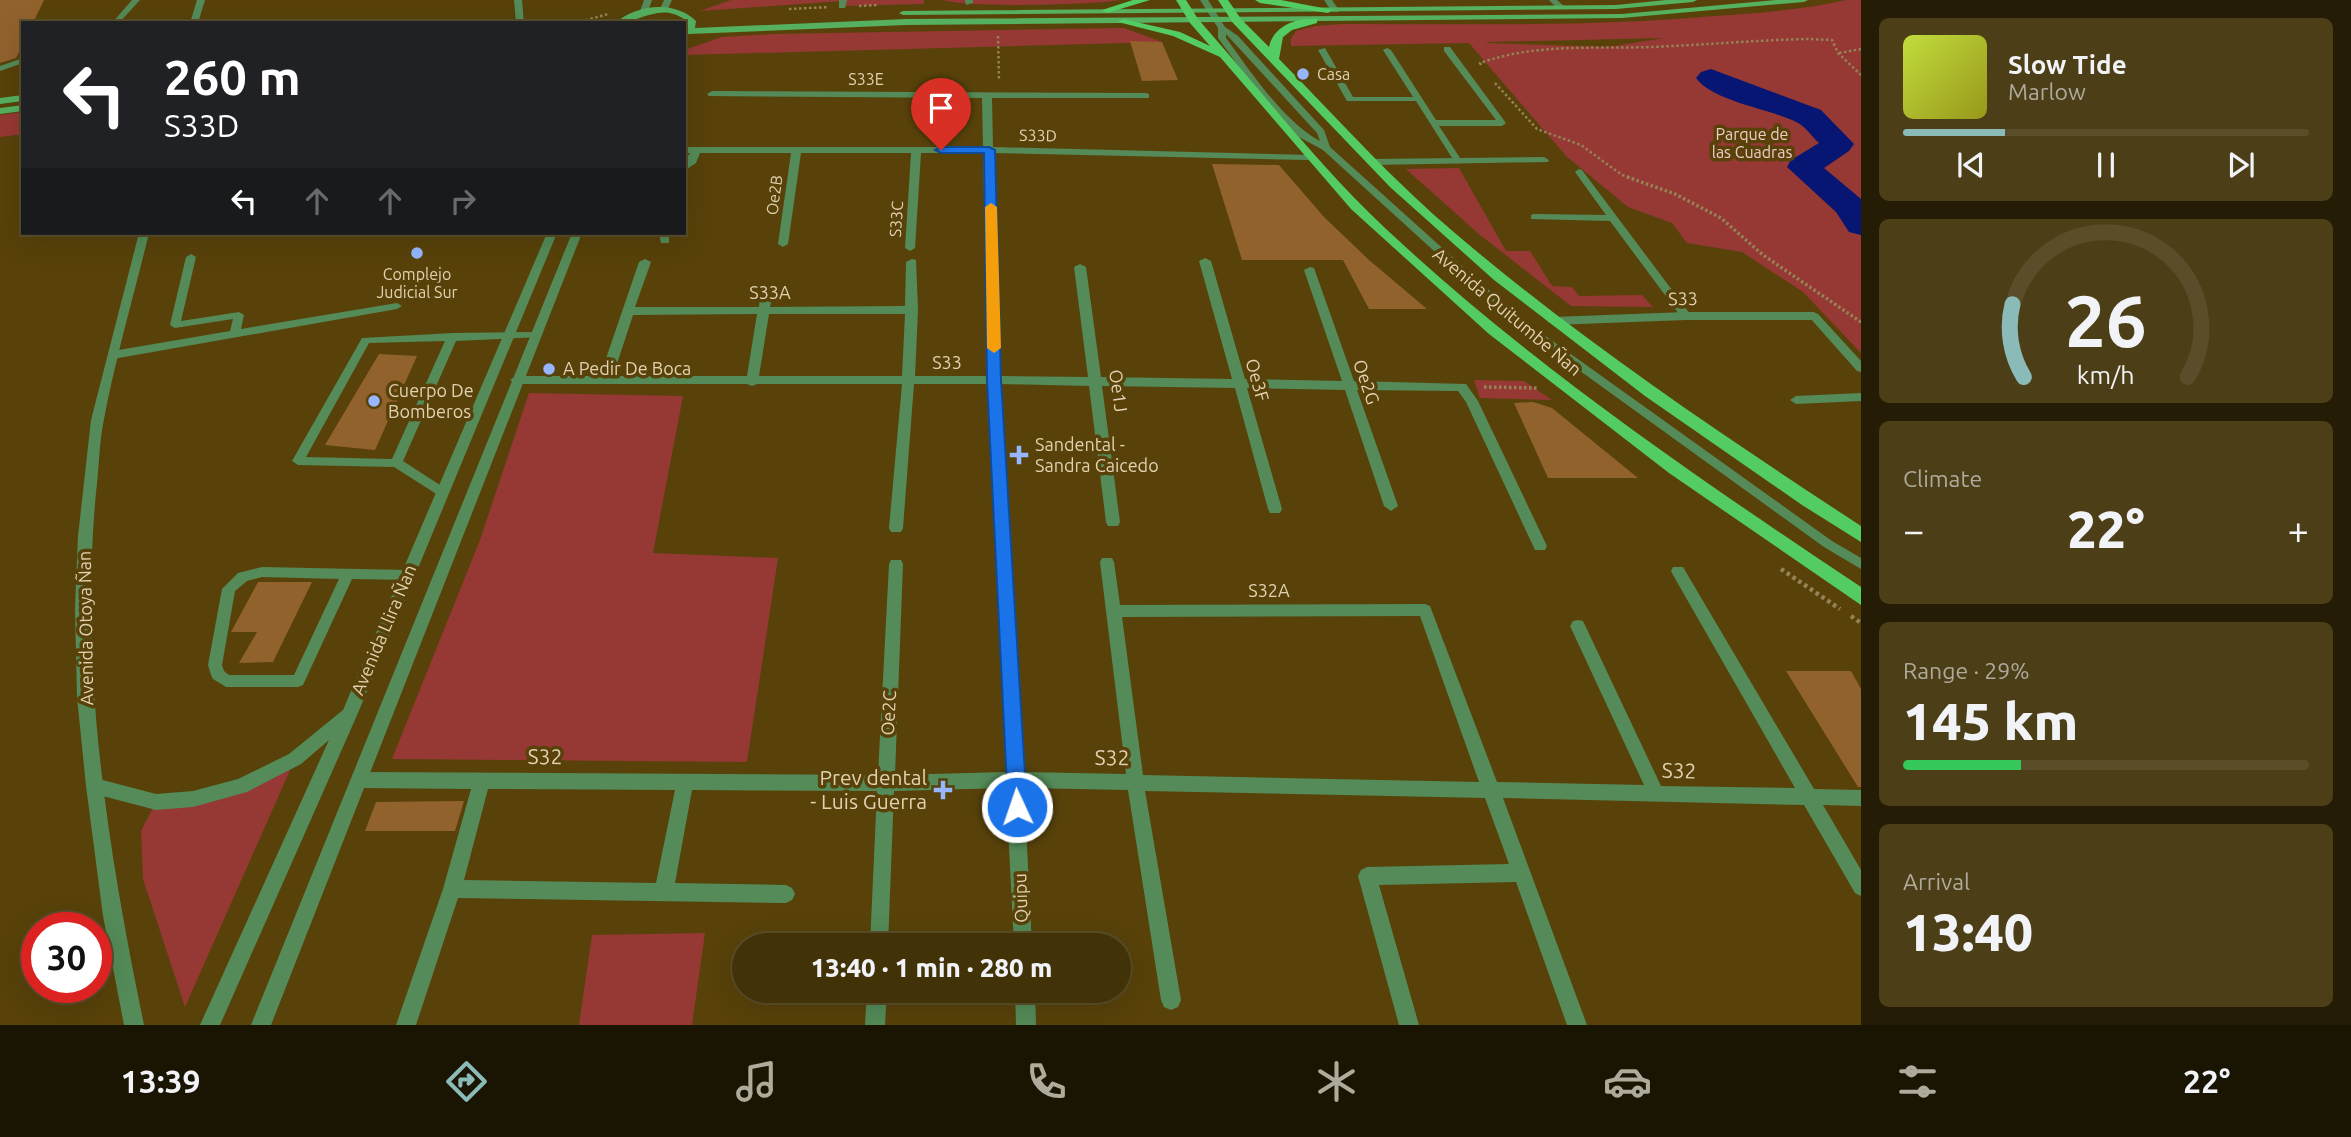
<!DOCTYPE html>
<html lang="en">
<head>
<meta charset="utf-8">
<style>
  body { margin:0; font-family:Ubuntu,sans-serif; background:#4c3e16; color:#f1f3f6; height:100vh; display:flex; flex-direction:column; font-size:26px; white-space:nowrap }
  * { box-sizing:border-box; margin:0 }
  p { font-size:23px; color:#aeaa9c }
  .icon { flex:none; width:38px; height:38px; fill:none; stroke:currentColor; stroke-width:2; stroke-linecap:round; stroke-linejoin:round }
  .map { position:relative; flex:1; overflow:hidden }
  .details { display:flex; flex-direction:column; gap:18px; padding:18px; background:#241c04; width:490px }
  .details>* { flex:none }
  .banner { position:absolute; left:21px; top:21px; width:665px; height:214px; border-radius:0px; box-shadow:0 7px 28px #0002,0 0 0 2px #5a4d29; background:#202124; color:#fff; overflow:hidden }
  .speed { position:absolute; left:21px; top:912px; display:flex; gap:14px; font-size:35px; font-weight:700; text-align:center }
  .speed>* { display:grid; place-content:center; width:91px; height:91px; border-radius:50%; background:#423208; box-shadow:0 7px 28px #0002,0 0 0 2px #5a4d29; line-height:1 }
  .speed .limit { border:10px solid #d22; background:#fff; color:#111 }
  .pin { position:absolute; display:grid; place-items:center; width:60px; height:60px; color:#fff; margin:-72px -30px; border-radius:50% 50% 50% 0; rotate:-45deg; box-shadow:0 0 7px #0007 }
  .pin .icon { rotate:45deg }
  .me { position:absolute; width:77px; margin:-38px; rotate:357deg; stroke-linejoin:round; filter:drop-shadow(0 0 5px #0008) }
  .turn { display:flex; align-items:center; gap:24px; height:147px; padding:0 28px; font-size:32px }
  .turn .icon { width:91px; height:91px; stroke-width:2.5 }
  .turn b { display:block; font-size:49px; line-height:60px }
  .lanes { display:flex; align-items:center; height:66px; padding:0 28px; background:#0003; justify-content:center; gap:35px; direction:ltr }
  .lanes .off { opacity:.35 }
  .big { font-size:52px; font-weight:800; line-height:1.1 }
  .details .card { flex:1; display:flex; flex-direction:column; justify-content:center; gap:10px; min-width:0; padding:0 24px; border-radius:10px; background:#4c3e16 }
  .details .dial { align-items:center; gap:0 }
  .dial svg { height:182px; overflow:visible; fill:none; stroke:#5a4d29; stroke-width:7; stroke-linecap:round; text-anchor:middle }
  .dial text { fill:#f1f3f6; stroke:none }
  .song { display:flex; align-items:center; gap:21px }
  .cover { width:84px; height:84px; border-radius:10px; background:linear-gradient(135deg,hsl(70 70% 55%),hsl(60 70% 35%)) }
  .played { height:7px; border-radius:4px; background:linear-gradient(90deg,#8bbbb9 25%,#5a4d29 25%) }
  .keys { display:flex; justify-content:space-around; direction:ltr }
  .heat { display:flex; justify-content:space-between; align-items:center; font-size:38px; direction:ltr }
  .charge { height:10px; border-radius:5px; background:linear-gradient(90deg,#34c759 29%,#5a4d29 0) }
  .trip { position:absolute; left:732px; top:933px; width:399px; height:70px; border-radius:35px; background:#423208; box-shadow:0 7px 28px #0002,0 0 0 2px #5a4d29; font-weight:800; line-height:70px; text-align:center }
  .menu { display:flex; height:112px; justify-content:space-around; align-items:center; background:#1a1403; color:#aeaa9c }
  .menu .icon { width:49px; height:49px }
  .menu .current { color:#8bbbb9 }
  .menu b { font-size:32px; color:#f1f3f6 }
  main { display:flex; flex:1; min-height:0 }
  .map>svg:first-child { display:block }
</style>
</head>
<body>
<main>
<div class="map">
<svg width="1861" height="1025" viewBox="0 0 1861 1025">
  <rect width="100%" height="100%" fill="#58420a"/>
  <path fill="#963834" fill-rule="evenodd" d="M731,0H924V4L842,6V1L700,11Z
    M944,0H1120C1095,5 964,8 944,0Z
    M1846,0H1861V353L1803,292L1742,252L1687,243L1672,223L1628,207L1566,156L1469,43L1291,46V39L1296,31L1316,26L1342,24C1466,24 1590,27 1714,16C1757,13 1803,10 1846,0ZM1664,38L1608,47L1487,43V42Z
    M1124,28L1162,42L684,55V50L722,37L773,34Z
    M23,112V134L0,137V115Z
    M1459,168L1506,251H1530L1552,286L1572,287L1579,296L1642,295L1653,307L1571,306L1480,235L1406,169Z
    M1474,380L1524,381L1552,400L1480,398Z
    M529,393L683,396L653,553L778,558L747,762L392,759L480,540Z
    M295,759L185,1007L143,879L141,831L156,802L193,799Z
    M705,933L692,1025H579L592,935Z"/>
  <g fill="none" stroke-linecap="round" stroke-linejoin="round">
    <path fill="#061672" fill-rule="evenodd" d="M1711,69L1821,110L1854,144L1849,151L1824,168L1861,199V235L1849,232L1836,212L1787,167L1791,160L1819,143C1812,137 1806,127 1798,123C1773,109 1713,102 1696,78L1701,72Z"/>
  </g>
  <path fill="#92622d" d="M0,0H44L33,23H23V44L16,58L0,63Z
    M1130,41L1162,42L1178,80L1142,81Z
    M1212,164L1279,165L1324,217L1369,260L1427,309H1369L1343,260H1242Z
    M379,354L417,356L375,450L325,445Z
    M1533,402L1552,408L1638,478H1548L1514,403Z
    M258,582H312L273,662L239,663L257,632H231Z
    M1786,671H1851L1861,689V787H1858Z
    M464,801L455,831H365L376,802Z"/>
  <g fill="none" stroke-linecap="round" stroke-linejoin="round">
    <path stroke="#968355" stroke-width="2.5" stroke-dasharray="2.5 2.5" stroke-linecap="butt" d="M859,6L878,5
      M789,9L829,7
      M576,23L608,14
      M998,36L999,80
      M1839,53L1861,49
      M1481,65L1480,63C1537,43 1592,49 1651,47C1704,45 1756,40 1808,39L1832,40L1838,53L1861,75
      M1495,83L1537,129L1581,145L1622,175L1632,178"/>
    <path stroke="#968355" stroke-width="3.5" stroke-dasharray="2.5 2.5" stroke-linecap="butt" d="M1627,177L1675,194L1721,218L1763,255L1861,322
      M1484,387L1538,388"/>
    <path stroke="#968355" stroke-width="4.5" stroke-dasharray="3.5 3.5" stroke-linecap="butt" d="M1781,569L1840,609
      M1851,616L1861,623"/>
    <path fill="#548b58" fill-rule="evenodd" d="M132,0H140L119,23H112Z
      M1200,0H1208L1225,27L1238,36L1324,130L1330,147L1519,317L1832,541L1861,558V569L1824,547L1511,321L1323,150L1299,137L1253,86L1218,38V28ZM1226,34L1317,133L1320,141C1284,122 1250,71 1226,38Z
      M1324,0H1332L1339,10L1338,12H1332Z
      M1549,0H1557L1565,7L1558,9Z
      M1444,47H1450L1506,123L1502,126H1439L1462,161L1458,164L1454,161L1416,101H1347L1318,50L1325,48L1353,97H1413L1383,50L1387,48L1391,50L1436,120H1496L1444,51Z
      M23,58V63L0,71V66Z
      M1579,169L1582,170L1690,314V318H1682L1610,221L1531,219V215L1534,214L1606,215L1575,172Z
      M191,254L196,257L181,321L239,312L244,315L241,329L397,303L402,306L397,309L113,359L109,358L108,355L109,352L113,351L230,331L233,319L175,328L170,325L186,257Z
      M1814,313L1818,314L1861,361V372L1857,371L1810,318L1809,316Z
      M535,332L540,335L539,337L456,341L403,461L446,489L448,492L446,495H438L394,467L298,465L292,461L362,338L453,333ZM445,341L392,459L306,457L369,343Z
      M1861,393V401L1796,404L1790,400L1796,396Z
      M262,567L407,570L412,571L413,575L412,579L407,580L352,579L303,685L298,687H226L213,679L211,675L208,665L222,589L238,573ZM262,577L339,579L294,675H229L224,671L222,665L235,591L247,581Z"/>
    <path fill="#548b58" fill-rule="evenodd" d="M839,0H847L845,8H839Z
      M965,0H973V3L966,5Z"/>
    <path fill="#548b58" fill-rule="evenodd" d="M197,0H205L198,23H190Z
      M514,0H522L524,23H516Z
      M712,91L1146,93L1149,94V98H992L993,147L1311,155V159L1307,160L993,153L1000,376L1088,377L1074,267L1080,264L1086,267L1101,377L1232,379L1199,261L1205,258L1211,261L1245,379L1342,381L1304,270L1310,267L1314,268L1354,381L1466,384L1478,401L1547,546L1545,550H1535L1466,402L1458,391L1357,390L1398,506L1391,511L1384,506L1345,390L1247,388L1282,509L1280,513H1270L1268,509L1235,388L1102,386L1120,522L1118,526H1108L1106,522L1089,386L1000,384L1023,772L1126,774L1100,562L1102,558H1112L1114,562L1120,605L1425,604L1430,606L1497,782L1644,785L1570,626L1573,621L1578,620L1583,621L1661,786L1795,788L1673,575L1671,571L1673,567H1683L1814,789L1861,790V806L1823,805L1861,870V896L1855,893L1804,805L1503,798L1587,1025H1567L1516,882L1379,885L1419,1025H1399L1358,876L1361,870L1367,867L1509,864L1485,798L1145,791L1181,1000L1178,1007L1171,1010L1164,1007L1161,1000L1128,790L1024,788L1032,945H1014L1006,788L894,791L888,945H870L877,791L692,790L675,883L786,885L792,888L795,894L792,900L786,903L458,898L416,1025H396L443,889L471,789L361,788L355,786L352,780L355,774L361,772L878,775L889,564L891,560H901L903,564L895,775L1006,772L988,384H914L903,528L901,532H891L889,528L902,384H757L752,386L747,384H516L510,380L516,376H600L639,262L645,259L651,262L635,307H759L760,298L766,294L772,298L770,307L905,306L906,262L912,259L916,260L918,310L915,376H988L983,153H921L915,248L910,251L905,248L911,153H801L788,244L783,247L778,244L791,153H700L696,163L684,171V163L690,153H684V147H983L982,98L709,96L707,94ZM757,314L747,376H613L633,315ZM769,314H905L902,376H759ZM1420,616L1479,782L1143,775L1122,617ZM488,789L675,790L656,883L464,880Z
      M1544,157L1549,160L1548,162L1371,165L1366,162L1371,159Z
      M139,233H149C134,295 116,356 104,419C99,443 99,468 96,493C79,671 108,850 144,1025H124L103,916L86,786L77,697L75,608L78,536L91,420Z
      M659,233H669V243H661Z
      M1686,312H1814L1820,316L1814,320H1686L1553,325L1547,321L1553,317Z
      M867,990H887L885,1025H865Z
      M1015,990H1035L1036,1025H1016Z"/>
    <path fill="#548b58" fill-rule="evenodd" d="M644,0H652L648,11L644,13L640,11Z
      M664,0H672L667,11H664L660,9Z
      M547,233H557L358,713L220,1025H200L329,740L301,764L247,792L193,807L156,810L95,794L89,792L86,786L89,780L95,778L156,794L193,791L238,779L289,754L343,710Z
      M572,233H582L271,1025H251Z"/>
    <path fill="#55b05f" fill-rule="evenodd" d="M1666,0H1697L1693,2L1616,9L903,15L899,13L903,11L1616,5Z
      M1776,0H1808L1804,2L1622,18L906,25L689,34L684,36V29L688,22C661,0 642,23 615,23C637,4 675,0 696,21L695,28L906,19L1622,14Z
      M23,95V101L0,104V98Z
      M23,105V111L0,114V108Z"/>
    <path fill="#53cc63" fill-rule="evenodd" d="M1133,0H1150L1107,13L1102,10Z
      M1176,0H1186L1198,19C1260,89 1317,164 1385,228C1530,364 1696,477 1861,587V605L1669,473L1489,334L1351,209L1220,57L1173,36L1118,22L1123,19L1180,32L1210,46L1190,23Z
      M1218,0H1228L1241,19L1269,47C1273,26 1297,17 1317,19V23L1292,30L1283,37L1279,59C1337,118 1393,181 1456,234C1583,342 1722,435 1861,526V542L1802,505L1645,396L1494,280L1390,187L1233,23Z
      M1255,0H1281L1333,10L1328,13L1260,3Z"/>
  </g>
  <path fill="#1a73e8" stroke="#114b97" stroke-width="2" d="M989,147L995,150L1001,380L1027,807L1024,814L1017,816L1010,814L1008,807L987,380L984,153H941L935,150L941,147Z"/>
  <path fill="#f59e0b" d="M991,203L997,207L1001,348L994,353L987,348L985,207Z"/>
  <g fill="#97b6fd" stroke="#58420a" stroke-width="2.5">
    <circle cx="1303" cy="74" r="7"/>
    <circle cx="417" cy="253" r="7"/>
    <circle cx="549" cy="369" r="7"/>
    <circle cx="374" cy="401" r="7"/>
    <path d="M1015.5 444.5h7v7h7v7h-7v7h-7v-7h-7v-7h7z"/>
    <path d="M939.5 779.5h7v7h7v7h-7v7h-7v-7h-7v-7h7z"/>
  </g>
  <g text-anchor="middle" stroke-width="7" stroke-linejoin="round" paint-order="stroke">
    <g font-size="16" fill="#e1d2b1" stroke="#58420a" text-anchor="start">
      <text x="1317" y="80">Casa</text>
      <text x="417" y="280" text-anchor="middle">Complejo<tspan x="417" dy="18">Judicial Sur</tspan></text>
    </g>
    <g font-size="16" fill="#e1d2b1" stroke="#58420a">
      <text x="866" y="85">S33E</text>
      <text transform="translate(1038 135) rotate(1)" y="6">S33D</text>
      <text transform="translate(774 195) rotate(-82)" y="6">Oe2B</text>
      <text transform="translate(896 219) rotate(-86)" y="6">S33C</text>
    </g>
    <g font-size="16" fill="#ecccc8" stroke="#58420a">
      <text x="1752" y="140">Parque de<tspan x="1752" dy="18">las Cuadras</tspan></text>
    </g>
    <g font-size="18" fill="#e1d2b1" stroke="#58420a">
      <text x="770" y="299">S33A</text>
      <text transform="translate(1683 299) rotate(-1)" y="6">S33</text>
      <text transform="translate(1507 312) rotate(40)" y="6">Avenida Quitumbe Ñan</text>
      <text x="947" y="369">S33</text>
      <text transform="translate(1257 380) rotate(74)" y="6">Oe3F</text>
      <text transform="translate(1366 382) rotate(71)" y="6">Oe2G</text>
      <text transform="translate(1118 391) rotate(82)" y="6">Oe1J</text>
      <text x="1269" y="597">S32A</text>
      <text transform="translate(86 628) rotate(-91)" y="6">Avenida Otoya Ñan</text>
      <text transform="translate(384 630) rotate(-67)" y="6">Avenida Llira Ñan</text>
      <text transform="translate(889 713) rotate(-87)" y="6">Oe2C</text>
      <text transform="translate(1021 898) rotate(-92)" y="6">Quipu</text>
    </g>
    <g font-size="18" fill="#e1d2b1" stroke="#58420a" text-anchor="start">
      <text x="563" y="375">A Pedir De Boca</text>
      <text x="388" y="397">Cuerpo De<tspan x="388" dy="21">Bomberos</tspan></text>
      <text x="1035" y="451">Sandental -<tspan x="1035" dy="21">Sandra Caicedo</tspan></text>
    </g>
    <g font-size="21" fill="#e1d2b1" stroke="#58420a">
      <text transform="translate(545 757) rotate(1)" y="7">S32</text>
      <text transform="translate(1112 758) rotate(1)" y="7">S32</text>
      <text transform="translate(1679 771) rotate(2)" y="7">S32</text>
    </g>
    <g font-size="21" fill="#e1d2b1" stroke="#58420a" text-anchor="end">
      <text x="927" y="785">Prev dental<tspan x="927" dy="24">- Luis Guerra</tspan></text>
    </g>
  </g>
</svg>
<div class="speed"><div class="limit">30</div></div>
<div class="pin" style="left:941px;top:150px;background:#d93025"><svg class="icon" aria-label="arrive" viewBox="0 0 24 24"><path d="M6 21V4h12l-3 4 3 4H6"/></svg></div>
<svg class="me" style="left:1017px;top:807px" viewBox="-20 -20 40 40"><circle r="17" fill="#1a73e8" stroke="#fff" stroke-width="3"/><path d="M0-11L8 9 0 5-8 9z" fill="#fff"/></svg>
<div class="trip">13:40 · 1 min · 280 m</div>
<div class="banner">
<div class="turn"><svg class="icon" aria-label="left" viewBox="0 0 24 24"><path d="M17 20v-9H6M10 6l-5 5 5 5"/></svg><div><b>260 m</b>S33D</div></div>
<div class="lanes"><svg class="icon" aria-label="left" viewBox="0 0 24 24"><path d="M17 20v-9H6M10 6l-5 5 5 5"/></svg><svg class="icon off" aria-label="ahead" viewBox="0 0 24 24"><path d="M12 20V5M6 11l6-6 6 6"/></svg><svg class="icon off" aria-label="ahead" viewBox="0 0 24 24"><path d="M12 20V5M6 11l6-6 6 6"/></svg><svg class="icon off" aria-label="right" viewBox="0 0 24 24"><path d="M7 20v-9h11M14 6l5 5-5 5"/></svg></div>
</div>
</div>
<section class="details">
<div class="card">
<div class="song"><i class="cover"></i><div><b>Slow Tide</b><p>Marlow</p></div></div>
<div class="played"></div>
<div class="keys"><svg class="icon" aria-label="previous" viewBox="0 0 24 24"><path d="M18 5L8 12l10 7zM5 5v14"/></svg><svg class="icon" aria-label="pause" viewBox="0 0 24 24"><path d="M8 5v14M16 5v14"/></svg><svg class="icon" aria-label="next" viewBox="0 0 24 24"><path d="M6 5l10 7-10 7zM19 5v14"/></svg></div>
</div>
<div class="card dial"><svg viewBox="0 0 100 80">
<path d="M14 69A42 42 0 1 1 86 69"/>
<path d="M14 69A42 42 0 0 1 9 37" stroke="#8bbbb9"/>
<text x="50" y="56" font-size="32" font-weight="700">26</text>
<text x="50" y="72" font-size="11">km/h</text>
</svg></div>
<div class="card"><p>Climate</p>
<div class="heat"><a>−</a><b class="big">22°</b><a>+</a></div>
</div>
<div class="card"><p>Range · 29%</p><b class="big">145 km</b><div class="charge"></div></div>
<div class="card"><p>Arrival</p><b class="big">13:40</b></div>
</section>
</main>
<nav class="menu">
<b>13:39</b>
<svg class="icon current" aria-label="directions" viewBox="0 0 24 24"><path d="M12 3l9 9-9 9-9-9zM9 14v-3h6M13 9l2 2-2 2"/></svg>
<svg class="icon" aria-label="music" viewBox="0 0 24 24"><path d="M9 18V5l10-2v13"/><circle cx="6" cy="18" r="3"/><circle cx="16" cy="16" r="3"/></svg>
<svg class="icon" aria-label="phone" viewBox="0 0 24 24"><path d="M5 4h4l2 5-3 2q2 4 5 5l2-3 5 2v4C11 20 4 13 5 4z"/></svg>
<svg class="icon" aria-label="climate" viewBox="0 0 24 24"><path d="M12 3v18M4 7l16 10M4 17L20 7"/></svg>
<svg class="icon" aria-label="car" viewBox="0 0 24 24"><path d="M5 17H2v-5l4-1 3-4h7l3 4 3 1v5h-3M9 17h6M6 11h13"/><circle cx="7" cy="17" r="2"/><circle cx="17" cy="17" r="2"/></svg>
<svg class="icon" aria-label="filters" viewBox="0 0 24 24"><path d="M4 7h16M4 17h16"/><circle cx="9" cy="7" r="2"/><circle cx="15" cy="17" r="2"/></svg>
<b>22°</b>
</nav>
</body>
</html>
